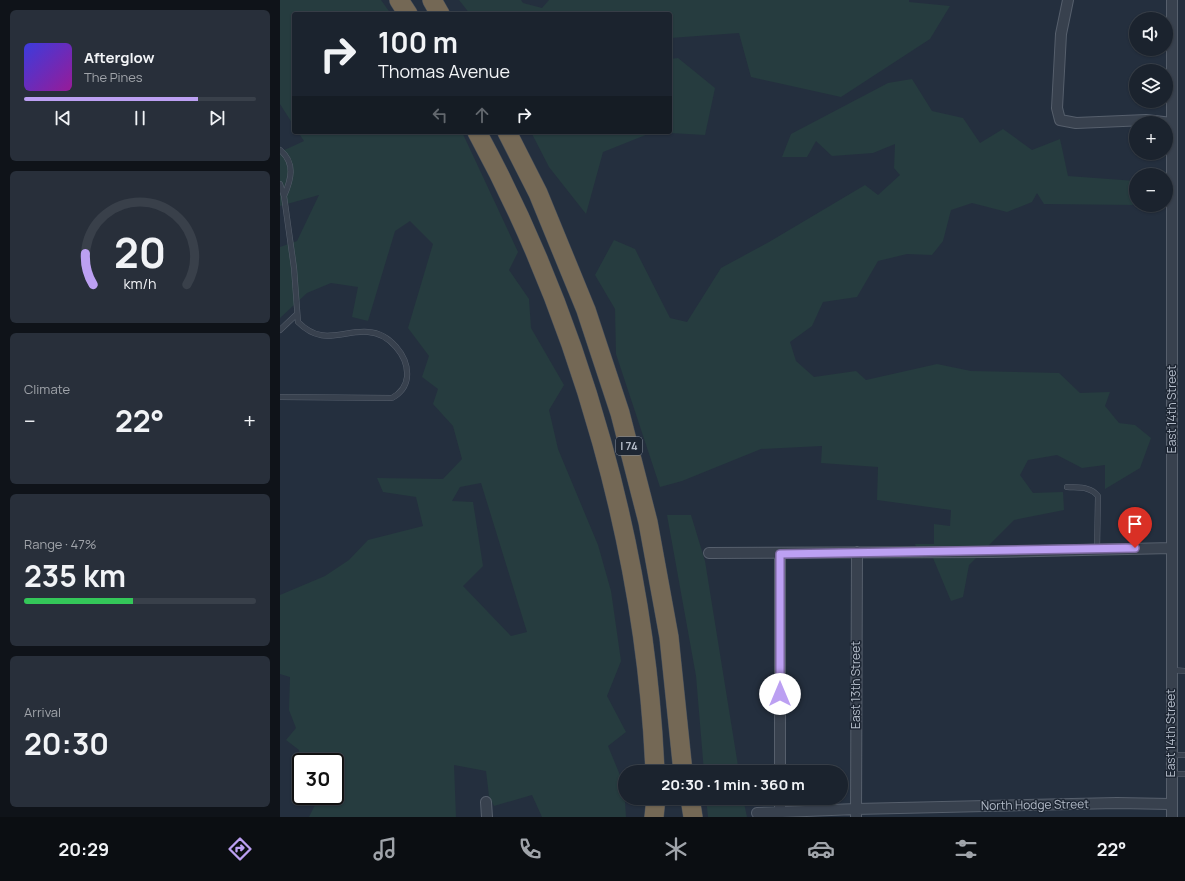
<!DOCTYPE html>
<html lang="en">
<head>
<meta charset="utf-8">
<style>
  body { margin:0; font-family:Manrope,sans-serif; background:#282f3a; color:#f1f3f6; height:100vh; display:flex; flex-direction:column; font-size:15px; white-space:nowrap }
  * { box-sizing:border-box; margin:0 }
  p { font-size:13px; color:#a0a4aa }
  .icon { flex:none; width:22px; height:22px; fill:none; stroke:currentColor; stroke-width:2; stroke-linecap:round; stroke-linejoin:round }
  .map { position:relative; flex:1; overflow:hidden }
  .panel { display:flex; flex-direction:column; gap:10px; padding:10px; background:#0f1319; width:280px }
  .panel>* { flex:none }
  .hud { position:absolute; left:12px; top:12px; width:380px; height:122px; border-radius:4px; box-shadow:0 1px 3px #0004,0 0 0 1px #39404a; background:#1b232e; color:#f1f3f6; overflow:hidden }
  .controls { position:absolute; left:849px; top:12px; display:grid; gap:8px }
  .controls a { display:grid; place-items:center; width:44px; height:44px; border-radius:50%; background:#1b232e; box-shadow:0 1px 3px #0004,0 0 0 1px #39404a; font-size:20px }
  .speed { position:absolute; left:12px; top:753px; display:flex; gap:8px; font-size:20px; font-weight:700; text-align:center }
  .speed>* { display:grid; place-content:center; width:52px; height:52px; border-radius:50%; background:#1b232e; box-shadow:0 1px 3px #0004,0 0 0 1px #39404a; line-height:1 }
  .speed .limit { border:2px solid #111; border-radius:6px; background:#fff; color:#111 }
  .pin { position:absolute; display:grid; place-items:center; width:34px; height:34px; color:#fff; margin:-41px -17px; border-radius:50% 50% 50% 0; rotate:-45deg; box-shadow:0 0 4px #0007 }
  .pin .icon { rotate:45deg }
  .me { position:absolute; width:44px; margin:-22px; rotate:0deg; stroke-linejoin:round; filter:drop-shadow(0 0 3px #0008) }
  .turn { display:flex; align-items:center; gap:14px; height:84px; padding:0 20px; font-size:18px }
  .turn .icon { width:52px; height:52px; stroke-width:2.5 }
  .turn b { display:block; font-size:28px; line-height:34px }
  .lanes { display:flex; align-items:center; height:38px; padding:0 20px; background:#0003; justify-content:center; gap:20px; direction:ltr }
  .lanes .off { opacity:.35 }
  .big { font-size:30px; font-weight:700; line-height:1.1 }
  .panel .widget { flex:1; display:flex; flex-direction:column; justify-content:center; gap:6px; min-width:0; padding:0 14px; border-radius:6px; background:#282f3a }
  .panel .dial { align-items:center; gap:0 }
  .dial svg { height:104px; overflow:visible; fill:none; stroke:#39404a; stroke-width:7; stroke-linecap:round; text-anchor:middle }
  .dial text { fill:#f1f3f6; stroke:none }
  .song { display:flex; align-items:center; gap:12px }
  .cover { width:48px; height:48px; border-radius:6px; background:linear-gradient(135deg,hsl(240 70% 55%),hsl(300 70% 35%)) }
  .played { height:4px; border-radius:2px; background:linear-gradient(90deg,#bca0f2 75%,#39404a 75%) }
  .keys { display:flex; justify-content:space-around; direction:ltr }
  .heat { display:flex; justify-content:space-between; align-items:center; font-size:22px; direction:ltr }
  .charge { height:6px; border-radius:3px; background:linear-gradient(90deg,#34c759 47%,#39404a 0) }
  .trip { position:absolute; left:338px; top:765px; width:230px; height:40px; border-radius:20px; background:#1b232e; box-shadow:0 1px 3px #0004,0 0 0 1px #39404a; font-weight:700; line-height:40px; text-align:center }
  .tab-bar { display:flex; height:64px; justify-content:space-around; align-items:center; background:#0b0e12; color:#a0a4aa }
  .tab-bar .icon { width:28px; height:28px }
  .tab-bar .selected { color:#bca0f2 }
  .tab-bar b { font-size:18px; color:#f1f3f6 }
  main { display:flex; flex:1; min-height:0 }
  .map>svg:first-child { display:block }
</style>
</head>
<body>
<main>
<section class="panel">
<div class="widget">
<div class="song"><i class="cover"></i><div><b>Afterglow</b><p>The Pines</p></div></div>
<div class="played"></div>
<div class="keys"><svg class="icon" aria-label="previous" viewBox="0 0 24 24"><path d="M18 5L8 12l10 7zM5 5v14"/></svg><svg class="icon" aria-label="pause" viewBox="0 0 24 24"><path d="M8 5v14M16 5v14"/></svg><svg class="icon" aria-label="next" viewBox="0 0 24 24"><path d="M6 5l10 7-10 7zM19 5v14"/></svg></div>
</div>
<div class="widget dial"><svg viewBox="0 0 100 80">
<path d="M14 69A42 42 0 1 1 86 69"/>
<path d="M14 69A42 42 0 0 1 8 45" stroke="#bca0f2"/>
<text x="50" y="56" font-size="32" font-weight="700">20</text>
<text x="50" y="72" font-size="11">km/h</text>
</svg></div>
<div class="widget"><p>Climate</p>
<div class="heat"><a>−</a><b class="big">22°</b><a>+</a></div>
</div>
<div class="widget"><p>Range · 47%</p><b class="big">235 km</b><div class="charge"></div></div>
<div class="widget"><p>Arrival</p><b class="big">20:30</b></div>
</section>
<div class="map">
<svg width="905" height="817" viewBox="0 0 905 817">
  <rect width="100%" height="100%" fill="#242f3e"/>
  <path fill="#263c3f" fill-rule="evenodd" d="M0,0H101L111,14H14V126L0,104Z
    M179,0H241L243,3L262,8L269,0H629V2L670,6L650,39L561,97L471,77L459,33L390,38V14H190Z
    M398,58L435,88L425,135L373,132L323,152L306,214L269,167L251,132H390V59Z
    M632,79L652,111L683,118L700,143L723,129L752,150L780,139L788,176L856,181V205L764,204L757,193L752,202L727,212L692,203L671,210L663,241L652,255L627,254L598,261L577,297L543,302L532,326L510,342L516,361L534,377L576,371L586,380L657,364L691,371L779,373L800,393L830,392L825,406L839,423L855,425L871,438L860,468L825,489V465L802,468L777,455L748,460L740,475L753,493L783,492L784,510L734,520L689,565L683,597L671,601L653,558H640L635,544H654V524L670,526L671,510L597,500L598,467L541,463L542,446L481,449L402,481L380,487L336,354L335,309L315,275L334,240L355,249L390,318L407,322L441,268L489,242L585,185L598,195L620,175L614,168L615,144L593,153L552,156L536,141L527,157H502L511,134L608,83Z
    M18,132H182L238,252L229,270L249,299L251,328L284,385L269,410L278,449L318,545L331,591L341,661L327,696L346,732L328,746L344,785L346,817H262L252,795L214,806L209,796L206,771L174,765L176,817H29L39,797L37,796H55V762H21V789L12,785L19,770V750L6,740L16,728L9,710L10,677L0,674V595L45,576L69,560L88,540L143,526L136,497L103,492L97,478L163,479L182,459L173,426L153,404L158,389L142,377L149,356L128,328L153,244L130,221L115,231L88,321L72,317L78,287L51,283L27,293L0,318V247L17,241L39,195L0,206V152L24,141ZM201,483L247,632L231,636L183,586L203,566L193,502L172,501L180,487Z
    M387,515H411L425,561L459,772H424L416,676Z
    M426,798H463L467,817H428Z"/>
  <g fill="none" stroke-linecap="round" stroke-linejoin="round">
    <g stroke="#565f6c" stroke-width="6">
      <path id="lane" d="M0,150C16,163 11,180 4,196
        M0,184L4,196L14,268L18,322C43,347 61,330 88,332C109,333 129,356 127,377C126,387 121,393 112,398L0,397
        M0,330L17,314
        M787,487C799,488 810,486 818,496L817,550
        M892,670L905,671
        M891,755H905
        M892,774H905"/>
    </g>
    <g stroke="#565f6c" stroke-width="12">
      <path id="street" d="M788,0L781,34L777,108L780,120L796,123L866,120L892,123
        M429,553L712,552L892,548
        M500,554V772
        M500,798V812
        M206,802L207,817
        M477,813L576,809L837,803L890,804
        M576,817L577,552
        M892,817V0"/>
    </g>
    <g stroke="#434c59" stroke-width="20">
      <path id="highway" d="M119,0L128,14
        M152,0L160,14
        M197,132C301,323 366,554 375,772
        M227,132L258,193L306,310L340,413L368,522L389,637L403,772
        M410,798L413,817
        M374,817L376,798"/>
    </g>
    <use href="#lane" stroke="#38414e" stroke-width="5"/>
    <use href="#street" stroke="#38414e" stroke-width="10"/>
    <use href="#highway" stroke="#746855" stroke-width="19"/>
  </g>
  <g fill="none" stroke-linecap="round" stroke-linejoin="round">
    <g stroke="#7a689d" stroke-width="10">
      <path id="route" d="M500,694V554L855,548"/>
    </g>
    <use href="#route" stroke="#bca0f2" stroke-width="7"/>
  </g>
  <g text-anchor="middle" stroke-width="3" stroke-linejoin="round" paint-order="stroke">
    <rect fill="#1d2633" stroke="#878f9c" stroke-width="1" x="336" y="437" width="26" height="18" rx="3"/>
    <g font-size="11" font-weight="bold" fill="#b4bcc9">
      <text x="349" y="450">I 74</text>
    </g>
    <g font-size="12" fill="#b4bcc9" stroke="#1d2633">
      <text transform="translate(892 409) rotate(-90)" y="4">East 14th Street</text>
      <text transform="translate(576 685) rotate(-90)" y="4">East 13th Street</text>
      <text transform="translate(891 733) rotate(-90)" y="4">East 14th Street</text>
      <text transform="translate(755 805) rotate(-1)" y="4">North Hodge Street</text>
    </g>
  </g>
</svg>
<div class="controls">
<a><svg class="icon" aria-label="sound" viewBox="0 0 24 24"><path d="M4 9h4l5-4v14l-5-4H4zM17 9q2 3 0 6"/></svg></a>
<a><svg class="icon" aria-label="layers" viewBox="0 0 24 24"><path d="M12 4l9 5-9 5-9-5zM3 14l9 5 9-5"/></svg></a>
<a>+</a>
<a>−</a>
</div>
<div class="speed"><div class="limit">30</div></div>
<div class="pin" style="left:855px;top:548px;background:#d93025"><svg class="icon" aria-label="arrive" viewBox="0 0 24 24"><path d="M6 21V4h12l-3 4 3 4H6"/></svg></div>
<svg class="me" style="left:500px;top:694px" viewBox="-20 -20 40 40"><circle r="19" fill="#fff"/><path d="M0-13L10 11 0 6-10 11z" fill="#bca0f2"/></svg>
<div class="trip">20:30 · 1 min · 360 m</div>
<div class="hud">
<div class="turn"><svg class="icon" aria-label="right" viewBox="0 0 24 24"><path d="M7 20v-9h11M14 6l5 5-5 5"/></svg><div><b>100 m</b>Thomas Avenue</div></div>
<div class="lanes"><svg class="icon off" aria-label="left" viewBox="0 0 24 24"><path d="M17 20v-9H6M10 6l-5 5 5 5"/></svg><svg class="icon off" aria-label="ahead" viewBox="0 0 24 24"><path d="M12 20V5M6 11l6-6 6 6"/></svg><svg class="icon" aria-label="right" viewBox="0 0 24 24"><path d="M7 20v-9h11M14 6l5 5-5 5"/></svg></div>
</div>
</div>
</main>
<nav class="tab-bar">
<b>20:29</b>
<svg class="icon selected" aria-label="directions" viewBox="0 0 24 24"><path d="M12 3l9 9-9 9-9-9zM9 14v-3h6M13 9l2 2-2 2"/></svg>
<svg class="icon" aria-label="music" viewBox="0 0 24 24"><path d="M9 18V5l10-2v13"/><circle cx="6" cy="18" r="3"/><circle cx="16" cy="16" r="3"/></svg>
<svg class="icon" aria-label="phone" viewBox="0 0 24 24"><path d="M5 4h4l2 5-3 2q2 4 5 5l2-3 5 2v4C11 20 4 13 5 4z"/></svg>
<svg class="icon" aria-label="climate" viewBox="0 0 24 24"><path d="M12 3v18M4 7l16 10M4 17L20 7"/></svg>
<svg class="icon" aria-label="car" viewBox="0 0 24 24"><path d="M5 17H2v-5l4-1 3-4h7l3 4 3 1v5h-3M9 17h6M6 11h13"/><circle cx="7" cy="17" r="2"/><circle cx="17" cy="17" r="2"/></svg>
<svg class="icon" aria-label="filters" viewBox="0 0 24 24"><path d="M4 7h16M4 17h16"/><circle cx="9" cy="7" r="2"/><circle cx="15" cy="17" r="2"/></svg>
<b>22°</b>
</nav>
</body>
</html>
